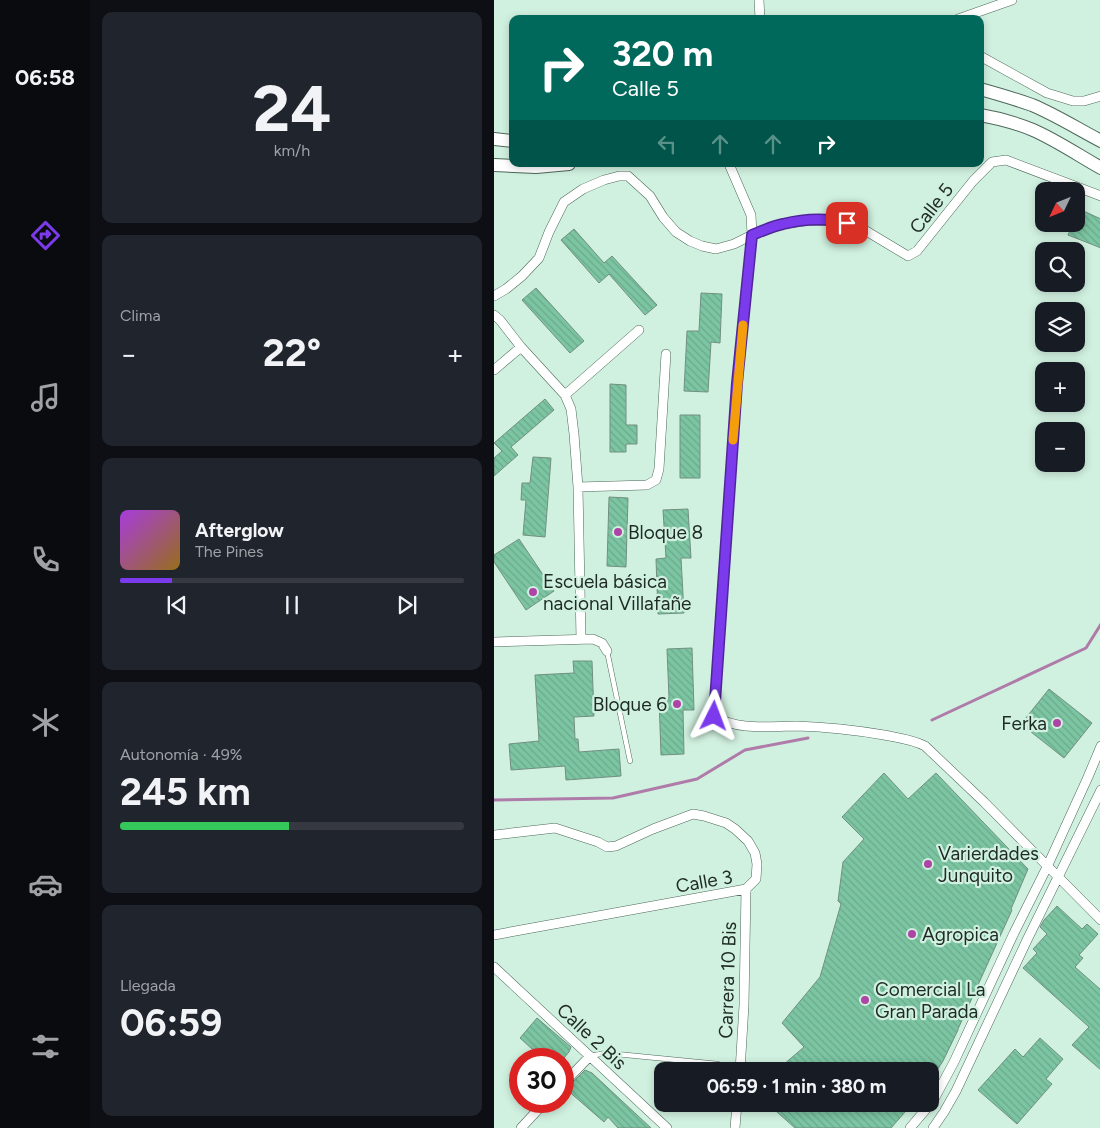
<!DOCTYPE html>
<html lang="es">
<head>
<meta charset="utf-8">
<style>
  body { margin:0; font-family:Figtree,sans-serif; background:#20242c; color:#f1f3f6; height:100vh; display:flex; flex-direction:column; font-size:19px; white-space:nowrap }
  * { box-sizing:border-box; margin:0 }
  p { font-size:16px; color:#9ea1a6 }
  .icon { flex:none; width:28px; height:28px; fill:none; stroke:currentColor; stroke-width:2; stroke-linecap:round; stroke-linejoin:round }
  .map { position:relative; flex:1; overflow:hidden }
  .drawer { display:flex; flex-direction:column; gap:12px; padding:12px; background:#0d0f14; width:404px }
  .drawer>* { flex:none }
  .guide { position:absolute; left:15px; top:15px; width:475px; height:152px; border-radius:10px; box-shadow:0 2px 8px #0003; background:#00695c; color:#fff; overflow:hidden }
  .needle { width:32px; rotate:227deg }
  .fabs { position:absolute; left:541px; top:182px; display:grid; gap:10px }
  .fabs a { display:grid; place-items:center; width:50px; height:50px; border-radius:10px; background:#171b24; box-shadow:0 2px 8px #0003; font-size:25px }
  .speed { position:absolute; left:15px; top:1048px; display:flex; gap:10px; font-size:25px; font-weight:700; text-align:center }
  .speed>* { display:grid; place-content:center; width:65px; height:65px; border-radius:50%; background:#171b24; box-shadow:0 2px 8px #0003; line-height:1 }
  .speed .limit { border:8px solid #d22; background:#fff; color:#111 }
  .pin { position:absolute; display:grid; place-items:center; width:42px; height:42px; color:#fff; margin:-21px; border-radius:10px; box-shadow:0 2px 8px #0006 }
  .me { position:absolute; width:55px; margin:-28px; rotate:3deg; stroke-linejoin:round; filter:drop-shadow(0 0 4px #0008) }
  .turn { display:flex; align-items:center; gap:18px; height:105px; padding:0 20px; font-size:22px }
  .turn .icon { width:65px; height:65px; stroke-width:2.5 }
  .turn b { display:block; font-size:35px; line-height:42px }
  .lanes { display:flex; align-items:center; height:48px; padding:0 20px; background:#0003; justify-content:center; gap:25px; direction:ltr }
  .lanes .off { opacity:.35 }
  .big { font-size:38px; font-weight:700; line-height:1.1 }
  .drawer .tile { flex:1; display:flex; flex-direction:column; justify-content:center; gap:8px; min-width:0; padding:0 18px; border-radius:10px; background:#20242c }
  .drawer .dial { align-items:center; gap:0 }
  .dial b { font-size:65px; line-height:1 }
  .song { display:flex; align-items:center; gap:15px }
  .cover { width:60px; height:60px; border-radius:8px; background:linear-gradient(135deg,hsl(280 70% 55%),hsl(40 70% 35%)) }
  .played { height:5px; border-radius:2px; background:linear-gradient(90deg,#7c3aed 15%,#363941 15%) }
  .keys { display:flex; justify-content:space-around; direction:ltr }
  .heat { display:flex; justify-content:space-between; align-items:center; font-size:28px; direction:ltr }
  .charge { height:8px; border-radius:4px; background:linear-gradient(90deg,#34c759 49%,#363941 0) }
  .trip { position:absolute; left:160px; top:1062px; width:285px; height:50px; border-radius:10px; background:#171b24; box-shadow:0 2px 8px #0003; font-weight:700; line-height:50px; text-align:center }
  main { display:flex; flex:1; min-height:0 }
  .dock { display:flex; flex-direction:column; width:90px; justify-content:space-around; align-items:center; background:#090b0e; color:#9ea1a6 }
  .dock .icon { width:35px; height:35px }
  .dock .current { color:#7c3aed }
  .dock b { font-size:22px; color:#f1f3f6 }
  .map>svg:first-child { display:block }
</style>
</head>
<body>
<main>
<nav class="dock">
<b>06:58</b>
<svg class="icon current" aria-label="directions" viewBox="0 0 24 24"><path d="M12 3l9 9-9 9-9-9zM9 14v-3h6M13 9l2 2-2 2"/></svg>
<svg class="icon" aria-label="music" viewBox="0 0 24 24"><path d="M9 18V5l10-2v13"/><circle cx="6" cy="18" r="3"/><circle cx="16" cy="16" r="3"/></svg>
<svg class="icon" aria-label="phone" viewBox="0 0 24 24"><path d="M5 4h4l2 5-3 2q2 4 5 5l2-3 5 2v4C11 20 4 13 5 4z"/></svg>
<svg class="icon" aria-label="climate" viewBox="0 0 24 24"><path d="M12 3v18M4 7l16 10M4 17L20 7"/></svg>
<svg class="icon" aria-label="car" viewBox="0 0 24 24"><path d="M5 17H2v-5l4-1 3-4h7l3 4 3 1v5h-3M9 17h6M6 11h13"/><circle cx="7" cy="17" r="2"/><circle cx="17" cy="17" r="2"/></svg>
<svg class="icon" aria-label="filters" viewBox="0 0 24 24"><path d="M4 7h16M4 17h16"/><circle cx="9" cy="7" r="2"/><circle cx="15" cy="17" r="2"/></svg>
</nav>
<section class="drawer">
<div class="tile dial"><b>24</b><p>km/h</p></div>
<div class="tile"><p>Clima</p>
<div class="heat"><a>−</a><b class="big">22°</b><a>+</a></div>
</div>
<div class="tile">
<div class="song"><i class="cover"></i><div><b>Afterglow</b><p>The Pines</p></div></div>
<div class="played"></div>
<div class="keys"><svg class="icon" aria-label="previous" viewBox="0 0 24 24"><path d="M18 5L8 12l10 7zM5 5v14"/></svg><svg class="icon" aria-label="pause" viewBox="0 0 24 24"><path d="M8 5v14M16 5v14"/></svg><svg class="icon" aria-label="next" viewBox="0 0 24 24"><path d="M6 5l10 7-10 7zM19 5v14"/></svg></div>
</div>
<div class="tile"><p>Autonomía · 49%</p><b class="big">245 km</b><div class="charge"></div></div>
<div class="tile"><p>Llegada</p><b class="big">06:59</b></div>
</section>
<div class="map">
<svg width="607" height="1128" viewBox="0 0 607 1128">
  <defs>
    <pattern id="building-back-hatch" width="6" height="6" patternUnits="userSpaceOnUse" patternTransform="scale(1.25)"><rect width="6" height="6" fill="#7cc5a2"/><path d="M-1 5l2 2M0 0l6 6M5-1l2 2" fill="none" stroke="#6ba98b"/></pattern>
  </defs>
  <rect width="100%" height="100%" fill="#d1f1e0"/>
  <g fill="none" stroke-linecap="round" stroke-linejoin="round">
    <path stroke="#af7ba8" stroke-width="3" d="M438,720L592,648L607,624
      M0,800L119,798L203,779L251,750L314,738"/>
  </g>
  <path fill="url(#building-back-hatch)" stroke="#728f80" d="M585,209L607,219V248L574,235L579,224H582V216Z
    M80,229L110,263L118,256L163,305L151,315L115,274L105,283L67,240Z
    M42,288L90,341L76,353L28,300Z
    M207,293L228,294L226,343L217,342L214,392L190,391L193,331H205Z
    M116,384L132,385V425H143V444H132V452H116Z
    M51,399L60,410L17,447L24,455L0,476V458L8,451L0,443Z
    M186,415H206V478H186Z
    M39,457L57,458L51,537L29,535L32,500H27L28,483H36Z
    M115,497L134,498L132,567L113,566Z
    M194,509L197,558H187L190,613L164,614L162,559L172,558L169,510Z
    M25,539L60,591L32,610L0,562V555Z
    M198,648L200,710H189L190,754L167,755L165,698H175L173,649Z
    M79,661H98L100,716L80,717L81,739H84L85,752L125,749L127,776L72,780L71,766L17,770L15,744L45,741L41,675L80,673Z
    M555,689L598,723L570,758L527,724Z
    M390,773L414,799L442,773L534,869L517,909L518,910L464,1029V1030L449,1061L436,1081V1071H282L310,1047L288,1023L326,977L347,904L344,901L349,862L370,839L348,817Z
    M563,906L588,929L593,924L604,934L585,955L589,958L581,967L607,990V1070L578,1045L595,1027L529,968L543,953L539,949L553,934L546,927L550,920Z
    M43,1018L77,1047L75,1052L69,1059H49L26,1038Z
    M546,1038L569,1059L552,1079L558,1084L523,1124L484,1090L521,1049L529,1057Z
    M91,1070L98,1073L157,1128H124L114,1117L110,1122L72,1089Z
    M274,1104H418L397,1128H301Z"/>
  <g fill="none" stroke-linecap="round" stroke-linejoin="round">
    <g stroke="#4c685a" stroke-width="5.5">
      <path id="service" d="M113,651L136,761
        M96,1056L112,1053L224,1064"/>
    </g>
    <g stroke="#4c685a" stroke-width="10">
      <path id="minor" d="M265,0L266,19
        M464,19L518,0
        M486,56L553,93L579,101H590L607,96
        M235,164L257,215L258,235L243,383L220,716C244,731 275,726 303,726C332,727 361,730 390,735C404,738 417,739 431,746L490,802L607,920
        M0,296L12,289L28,276L45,258L55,232L70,202L89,189L110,180L125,176H134L156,196L169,217L182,232L196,241L208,246L222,249L240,244L258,235L288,224L311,221L341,220L364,226L414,256L423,251L479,181L498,162L512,160L607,196
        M0,315L6,320L27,347L71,395L77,409L80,434L84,487L87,639
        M0,370L27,347
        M71,395L145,330
        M84,487L153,485L162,480L165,469L172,354
        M0,642L99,639L108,643L113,651
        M0,835L61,828L104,842L113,847L122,846L159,829L199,814L210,816L232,823L241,829L254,841L261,853L263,864L262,879L252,889L0,935
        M0,967L173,1128
        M246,1071L250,1005L252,889
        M69,1084L96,1056
        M27,1128L52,1101
        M241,1128L243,1104
        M416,1128L439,1101L460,1062L520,933L553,867L594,777L607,746
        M439,1128L450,1112L462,1091L533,940L607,790"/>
    </g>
    <g stroke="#4c685a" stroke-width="14">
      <path id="secondary" d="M486,89C504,94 521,99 538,105C562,115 584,129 607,141
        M486,115C504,118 522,123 539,130C562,140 584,155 607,168
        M0,139L19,141
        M0,165L42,167L75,164"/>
    </g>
    <use href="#service" stroke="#fff" stroke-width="4.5"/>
    <use href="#minor" stroke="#fff" stroke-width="9"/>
    <use href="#secondary" stroke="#fff" stroke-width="12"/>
  </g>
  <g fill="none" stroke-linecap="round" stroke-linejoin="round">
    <g stroke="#51269a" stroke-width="12">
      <path id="route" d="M220,716L243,383L258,235C268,231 279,226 289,224C309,219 333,218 353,223"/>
    </g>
    <use href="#route" stroke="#7c3aed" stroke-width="9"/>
    <path stroke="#f59e0b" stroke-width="9" d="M239,440L249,325"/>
  </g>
  <g fill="#ae44a5" stroke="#d1f1e0" stroke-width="2">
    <circle cx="124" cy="532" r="5"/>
    <circle cx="39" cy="592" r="5"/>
    <circle cx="183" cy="704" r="5"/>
    <circle cx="563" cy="723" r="5"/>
    <circle cx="434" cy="864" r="5"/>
    <circle cx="418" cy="934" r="5"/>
    <circle cx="371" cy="1000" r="5"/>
  </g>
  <g text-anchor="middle" stroke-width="4.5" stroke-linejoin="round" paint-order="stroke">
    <g font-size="19" fill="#1e2a24" stroke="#d1f1e0">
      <text transform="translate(437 208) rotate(-52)" y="7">Calle 5</text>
      <text transform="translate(210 881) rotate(-10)" y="7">Calle 3</text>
      <text transform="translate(233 980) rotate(-88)" y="7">Carrera 10 Bis</text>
      <text transform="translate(98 1036) rotate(43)" y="7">Calle 2 Bis</text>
    </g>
    <g font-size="19" fill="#1e2a24" stroke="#d1f1e0" text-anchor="start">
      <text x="134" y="539">Bloque 8</text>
      <text x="49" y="588">Escuela básica<tspan x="49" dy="22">nacional Villafañe</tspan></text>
      <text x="173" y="711" text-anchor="end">Bloque 6</text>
      <text x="553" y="730" text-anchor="end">Ferka</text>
      <text x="444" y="860">Varierdades<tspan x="444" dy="22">Junquito</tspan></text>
      <text x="428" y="941">Agropica</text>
      <text x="381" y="996">Comercial La<tspan x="381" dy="22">Gran Parada</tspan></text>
    </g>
  </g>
</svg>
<div class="fabs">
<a><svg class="needle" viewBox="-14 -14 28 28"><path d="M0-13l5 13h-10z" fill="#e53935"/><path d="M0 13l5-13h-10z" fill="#9ea1a6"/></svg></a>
<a><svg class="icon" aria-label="search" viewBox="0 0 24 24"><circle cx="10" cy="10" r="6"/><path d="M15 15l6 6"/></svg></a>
<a><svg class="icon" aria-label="layers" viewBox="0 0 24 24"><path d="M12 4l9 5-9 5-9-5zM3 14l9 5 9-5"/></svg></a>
<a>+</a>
<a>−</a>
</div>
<div class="speed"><div class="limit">30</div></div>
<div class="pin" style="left:353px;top:223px;background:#d93025"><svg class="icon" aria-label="arrive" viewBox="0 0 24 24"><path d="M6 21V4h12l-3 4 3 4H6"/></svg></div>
<svg class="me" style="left:220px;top:716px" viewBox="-20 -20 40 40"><path d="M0-17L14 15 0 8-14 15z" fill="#7c3aed" stroke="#fff" stroke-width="4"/></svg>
<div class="trip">06:59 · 1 min · 380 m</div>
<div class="guide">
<div class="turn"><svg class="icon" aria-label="right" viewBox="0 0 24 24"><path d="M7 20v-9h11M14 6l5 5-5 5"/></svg><div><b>320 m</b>Calle 5</div></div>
<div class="lanes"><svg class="icon off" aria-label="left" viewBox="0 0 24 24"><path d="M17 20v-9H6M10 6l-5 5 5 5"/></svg><svg class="icon off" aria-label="ahead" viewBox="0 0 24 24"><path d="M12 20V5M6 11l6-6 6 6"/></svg><svg class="icon off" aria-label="ahead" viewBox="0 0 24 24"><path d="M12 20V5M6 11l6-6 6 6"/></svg><svg class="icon" aria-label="right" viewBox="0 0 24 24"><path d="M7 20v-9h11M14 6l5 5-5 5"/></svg></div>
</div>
</div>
</main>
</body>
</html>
